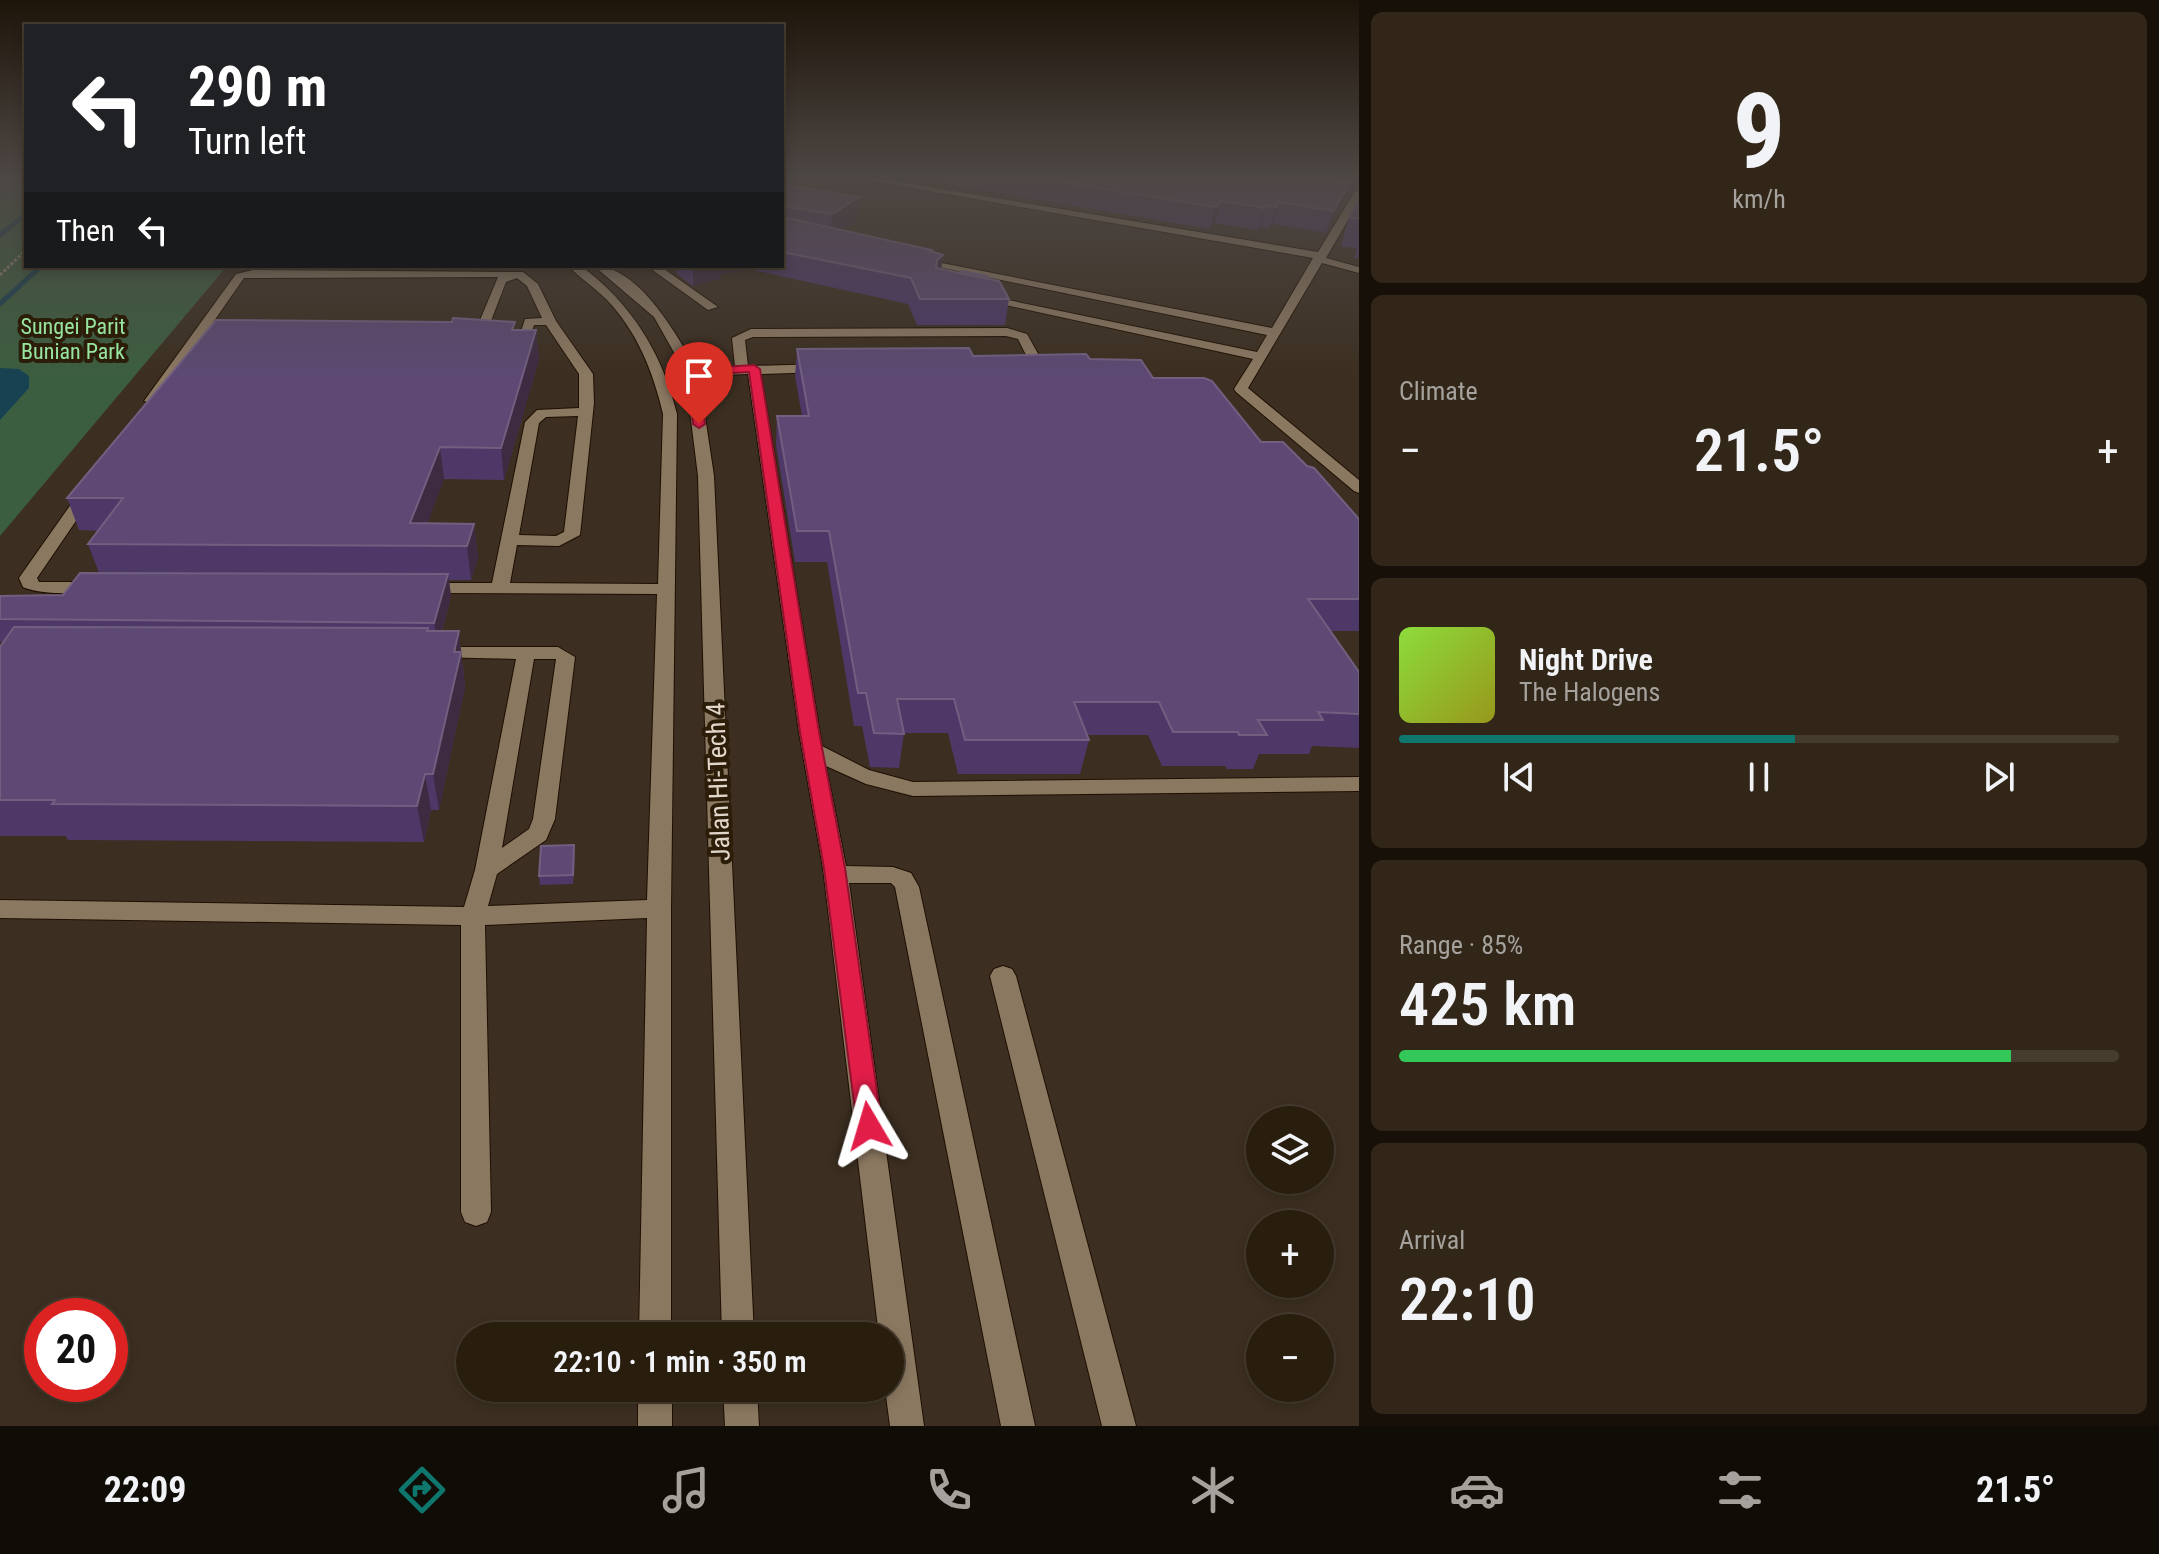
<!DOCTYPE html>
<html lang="en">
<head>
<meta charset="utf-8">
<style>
  body { margin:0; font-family:"Roboto Condensed",sans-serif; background:#312617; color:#f1f3f6; height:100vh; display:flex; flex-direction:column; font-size:30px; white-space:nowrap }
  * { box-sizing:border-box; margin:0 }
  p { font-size:26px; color:#a5a29e }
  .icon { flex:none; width:44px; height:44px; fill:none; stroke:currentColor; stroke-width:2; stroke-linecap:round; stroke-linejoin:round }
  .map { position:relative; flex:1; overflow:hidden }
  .details { display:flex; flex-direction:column; gap:12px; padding:12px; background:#171008; width:800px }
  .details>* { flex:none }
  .guide { position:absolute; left:24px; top:24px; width:760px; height:244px; border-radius:0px; box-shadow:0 4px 12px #0003,0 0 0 2px #453b2e; background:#202124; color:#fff; overflow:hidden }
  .buttons { position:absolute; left:1246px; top:1106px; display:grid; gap:16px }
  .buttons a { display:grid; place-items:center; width:88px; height:88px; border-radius:50%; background:#291d0e; box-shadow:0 4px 12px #0003,0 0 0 2px #453b2e; font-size:40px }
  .speed { position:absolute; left:24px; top:1298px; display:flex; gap:16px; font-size:40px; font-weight:700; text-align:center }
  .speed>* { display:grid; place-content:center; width:104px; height:104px; border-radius:50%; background:#291d0e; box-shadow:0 4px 12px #0003,0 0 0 2px #453b2e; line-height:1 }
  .speed .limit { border:12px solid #d22; background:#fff; color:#111 }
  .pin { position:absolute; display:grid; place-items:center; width:68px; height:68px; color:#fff; margin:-82px -34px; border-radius:50% 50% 50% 0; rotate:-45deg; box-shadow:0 0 8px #0007 }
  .pin .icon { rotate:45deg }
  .me { position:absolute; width:88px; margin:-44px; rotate:353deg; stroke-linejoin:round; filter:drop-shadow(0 0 6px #0008) }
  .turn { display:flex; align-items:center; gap:28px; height:168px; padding:0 32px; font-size:36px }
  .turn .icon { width:104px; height:104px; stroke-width:2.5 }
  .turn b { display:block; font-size:56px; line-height:68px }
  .then { display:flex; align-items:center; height:76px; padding:0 32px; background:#0003; gap:16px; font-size:30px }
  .big { font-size:60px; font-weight:600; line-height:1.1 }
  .details .widget { flex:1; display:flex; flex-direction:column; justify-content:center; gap:12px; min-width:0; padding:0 28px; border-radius:12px; background:#312617 }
  .details .dial { align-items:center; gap:0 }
  .dial b { font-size:104px; line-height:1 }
  .song { display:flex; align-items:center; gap:24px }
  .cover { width:96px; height:96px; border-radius:12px; background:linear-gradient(135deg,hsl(90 70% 55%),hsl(60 70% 35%)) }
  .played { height:8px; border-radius:4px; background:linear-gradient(90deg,#0f766e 55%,#453b2e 55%) }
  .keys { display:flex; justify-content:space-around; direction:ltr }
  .heat { display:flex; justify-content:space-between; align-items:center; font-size:44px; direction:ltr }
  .charge { height:12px; border-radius:6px; background:linear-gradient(90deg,#34c759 85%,#453b2e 0) }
  .trip { position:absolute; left:456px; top:1322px; width:448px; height:80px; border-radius:40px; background:#291d0e; box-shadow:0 4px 12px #0003,0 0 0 2px #453b2e; font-weight:600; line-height:80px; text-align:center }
  .tabs { display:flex; height:128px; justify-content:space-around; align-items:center; background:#100c06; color:#a5a29e }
  .tabs .icon { width:56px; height:56px }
  .tabs .active { color:#0f766e }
  .tabs b { font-size:36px; color:#f1f3f6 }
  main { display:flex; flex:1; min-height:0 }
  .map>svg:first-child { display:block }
</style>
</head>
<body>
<main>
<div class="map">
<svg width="1359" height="1426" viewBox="0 0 1359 1426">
  <rect width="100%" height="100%" fill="#372712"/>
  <path fill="#3c2f21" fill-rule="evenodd" d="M0,177H26V266H782V177H1359V1426H0ZM1260,1120H1320V1180H1260ZM1260,1224H1320V1284H1260ZM42,1316H110V1384H42ZM1260,1328H1320V1388H1260ZM470,1336H890V1388H470Z"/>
  <path fill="#3c5e40" d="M26,178V266H227L0,536V179Z"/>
  <path fill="#174252" d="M0,368L19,369L29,376V388L0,420Z"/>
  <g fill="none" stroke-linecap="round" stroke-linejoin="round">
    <path stroke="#174252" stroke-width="5" d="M0,235L26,214
      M0,304L41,266"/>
    <g stroke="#1e0f00" stroke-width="2">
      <path id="minor" d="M849,177H870L1318,252L1354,193L1359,190V201L1326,258L1359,267V273L1322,263L1248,388L1359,480V493L1354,491L1236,392L1234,389L1253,359L978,299L984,295L1257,352L1267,335L910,261L916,258L1272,328L1313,258Z
        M568,266H581C632,304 662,353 677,414L671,909V1336H639L647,918L485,925L491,1212L487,1222L476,1226L465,1222L461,1212V925L0,918V900L464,907L475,870L516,659L429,657L427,653L436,647H558L575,657L555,819L546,840L497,874L488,906L647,900L657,594L423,593L414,588L423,583H492L525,422L537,410L579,408V374L546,325H534L527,348L512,349L506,345L518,341L525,319L542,318L527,286L517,278L506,282L482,344L476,348L470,344L498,277L244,278L156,404L144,401L236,274L253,270L523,272L538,284L556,321L593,374L594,403L580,535L559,546L517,545L510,583L658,584L663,414C653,371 637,331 606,299C594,287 580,278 568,266ZM578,416L564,532L556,536L519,535L539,423L546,417ZM534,659H556L533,819L529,829L502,848Z
        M594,266C639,266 676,334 696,368L735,367L732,338L751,329L1007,328L1027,334L1046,368L1034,371L1018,339L1006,336L753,337L745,340L748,366L824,364L831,368L824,372L761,374L822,746L869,770L913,782L1359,777V791L913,796L866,784L826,766L846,866L893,867L911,873L919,887L1035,1426H1001L895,887L891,883H849L924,1426H890L885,1388H890V1336H879L823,868L799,732L748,374L699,376L714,476L754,1336H722L698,476L685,372L654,317Z
        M647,266H660L718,307L708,310Z
        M87,488L95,493L37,578L39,582H95L104,587C93,597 36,594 23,587L19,578L81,490Z
        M1003,966L1012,969L1016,976L1136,1426H1102L990,976L994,969Z
        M638,1388H672V1426H638Z
        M723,1388H757L759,1426H725Z"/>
    </g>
    <path stroke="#928574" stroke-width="3" stroke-dasharray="3 2" stroke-linecap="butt" d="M0,178L26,177
      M0,275L26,250"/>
    <use href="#minor" fill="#8b7861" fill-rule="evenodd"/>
  </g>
  <path fill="#4d3868" d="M903,177H1359V189L1351,194L1347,193L1343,204L1326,233L1272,224L1269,229L1260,227L1258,230L1215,223L1210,229Z
    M782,187L859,197L857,220L842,230L932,250V252L942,269L989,279L1009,299L1005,325H917L908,304L748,269L722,274L719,279L693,286L677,274V266H782Z
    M1359,201V258H1354L1357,249L1341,246L1349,217Z
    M516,330H536L539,359L504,480L444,479L427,524H474L478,558L471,580H449L451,596L442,631L463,665L465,687L439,810H431L424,842L68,840L66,836H0V647L4,642H0V596L63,595L99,573L88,544L98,531L79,530L67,498Z
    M797,349L973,356L1090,359L1153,378L1261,442L1359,519V631H1331L1359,672V748L1312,746L1309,754H1259L1253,769H1227L1225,766H1162L1148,735H1087L1089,740L1080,774H958L948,733H904L899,768L870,767L862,726H854L827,562H795L776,445L777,416H802L795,376Z
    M575,855L573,884L540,885L539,876Z"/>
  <path fill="#3e2a41" d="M1359,177V189L1351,194L1356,178Z
    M1350,183L1343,204L1326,233L1333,211Z
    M859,197L857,220L830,237L832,214Z
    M1221,201L1215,223L1210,229L1216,207Z
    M1279,202L1272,224L1269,229L1276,207Z
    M1267,205L1260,227L1258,230L1265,208Z
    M943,255L940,280L933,284L937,260Z
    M693,266H748V269L722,274L719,279L693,286Z
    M536,330L539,359L504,480L501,448Z
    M440,447L444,479L419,546L410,523Z
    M474,524L478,558L471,580L467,546Z
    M448,574L451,596L438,645L434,623Z
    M459,631L465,687L439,810L433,774Z
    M425,774L431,810L424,842L417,806Z"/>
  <path fill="#5d4973" stroke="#725f80" stroke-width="2" d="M1030,177H1311L1350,183L1333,211L1279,202L1276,207L1267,205L1265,208L1221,201L1216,207Z
    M786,185L859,197L832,214L782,206V187Z
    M1359,201V219L1349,217Z
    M782,212L783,217L932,250L930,251L943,255L937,260L936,268L999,281L1009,299H920L911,278L782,252Z
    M962,271L987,276L989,279L959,273Z
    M453,318L515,322L512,330H536L501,448L440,447L410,523L474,524L467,546L88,544L123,498H67L216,320L452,322Z
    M969,348L973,356L1086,354L1090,359L1141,360L1153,378H1204L1212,381L1261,442H1283L1307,466L1314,468L1359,519V599H1308L1359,672V714L1318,712L1323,720H1258L1267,735H1239L1238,732H1173L1159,702H1074L1089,740H965L954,699H897L904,734L874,733L866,693H858L829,531H797L777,416H809L797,349Z
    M80,573L448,574L434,623L0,619V596L63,595Z
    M14,627L428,628L427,631H459L454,652H461L433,774H425L417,806L52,804L55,800H0V647Z
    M574,845L573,875L539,876L541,846Z"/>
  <linearGradient id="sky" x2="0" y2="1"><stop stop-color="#1e150a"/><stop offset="0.47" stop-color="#4d4744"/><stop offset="1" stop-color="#4d4744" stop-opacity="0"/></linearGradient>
  <rect width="1359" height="376" fill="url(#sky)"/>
  <path fill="#e11d48" stroke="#92132f" stroke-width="2" d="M754,365L760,369L819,732L845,868L882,1126L878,1134L869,1137L860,1134L857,1126L824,868L800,732L749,372L698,375L705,424L699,428L693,424L688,369Z"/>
  <g text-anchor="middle" stroke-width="8" stroke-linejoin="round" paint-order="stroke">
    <g font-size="22" fill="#97e5a1" stroke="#2c1d09">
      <text x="73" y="334">Sungei Parit<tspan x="73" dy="25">Bunian Park</tspan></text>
    </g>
    <g font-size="26" fill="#e1d6ca" stroke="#2c1d09">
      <text transform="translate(718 782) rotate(-92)" y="9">Jalan Hi-Tech 4</text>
    </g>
  </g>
</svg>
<div class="buttons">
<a><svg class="icon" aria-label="layers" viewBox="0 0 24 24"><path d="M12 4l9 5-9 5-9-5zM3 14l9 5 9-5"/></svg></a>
<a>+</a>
<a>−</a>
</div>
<div class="speed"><div class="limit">20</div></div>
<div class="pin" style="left:699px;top:424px;background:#d93025"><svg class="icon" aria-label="arrive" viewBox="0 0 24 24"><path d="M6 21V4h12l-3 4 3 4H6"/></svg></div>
<svg class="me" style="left:869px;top:1126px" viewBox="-20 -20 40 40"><path d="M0-17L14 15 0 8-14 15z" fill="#e11d48" stroke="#fff" stroke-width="4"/></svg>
<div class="trip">22:10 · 1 min · 350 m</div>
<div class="guide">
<div class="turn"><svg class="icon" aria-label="left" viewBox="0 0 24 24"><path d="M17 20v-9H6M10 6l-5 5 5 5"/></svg><div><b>290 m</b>Turn left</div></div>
<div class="then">Then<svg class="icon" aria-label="left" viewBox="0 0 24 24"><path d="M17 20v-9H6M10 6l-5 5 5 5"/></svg></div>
</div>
</div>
<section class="details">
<div class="widget dial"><b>9</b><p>km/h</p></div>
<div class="widget"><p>Climate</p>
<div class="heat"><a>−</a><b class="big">21.5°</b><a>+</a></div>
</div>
<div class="widget">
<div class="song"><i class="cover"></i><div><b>Night Drive</b><p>The Halogens</p></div></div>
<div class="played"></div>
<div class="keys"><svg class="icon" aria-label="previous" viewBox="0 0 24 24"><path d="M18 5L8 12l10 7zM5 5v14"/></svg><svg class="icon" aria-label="pause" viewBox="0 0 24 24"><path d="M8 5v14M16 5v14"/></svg><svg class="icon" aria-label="next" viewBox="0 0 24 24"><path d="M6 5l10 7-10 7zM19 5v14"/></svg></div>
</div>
<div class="widget"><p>Range · 85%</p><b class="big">425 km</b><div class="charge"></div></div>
<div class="widget"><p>Arrival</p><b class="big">22:10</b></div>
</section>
</main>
<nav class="tabs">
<b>22:09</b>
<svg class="icon active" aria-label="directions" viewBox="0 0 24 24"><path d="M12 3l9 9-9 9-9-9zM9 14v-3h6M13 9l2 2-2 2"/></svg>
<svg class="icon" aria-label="music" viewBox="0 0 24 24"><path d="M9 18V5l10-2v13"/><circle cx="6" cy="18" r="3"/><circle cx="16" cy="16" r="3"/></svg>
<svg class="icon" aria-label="phone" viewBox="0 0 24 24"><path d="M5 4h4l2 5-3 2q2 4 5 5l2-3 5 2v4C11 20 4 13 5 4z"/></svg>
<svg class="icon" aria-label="climate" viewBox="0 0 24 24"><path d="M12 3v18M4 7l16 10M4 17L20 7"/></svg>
<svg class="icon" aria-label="car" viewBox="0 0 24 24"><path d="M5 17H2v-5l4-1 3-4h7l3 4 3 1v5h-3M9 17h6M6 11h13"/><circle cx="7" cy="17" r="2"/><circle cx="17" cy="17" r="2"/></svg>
<svg class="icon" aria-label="filters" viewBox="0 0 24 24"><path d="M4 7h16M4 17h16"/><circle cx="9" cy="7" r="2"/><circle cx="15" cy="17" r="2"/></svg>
<b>21.5°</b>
</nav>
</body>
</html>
